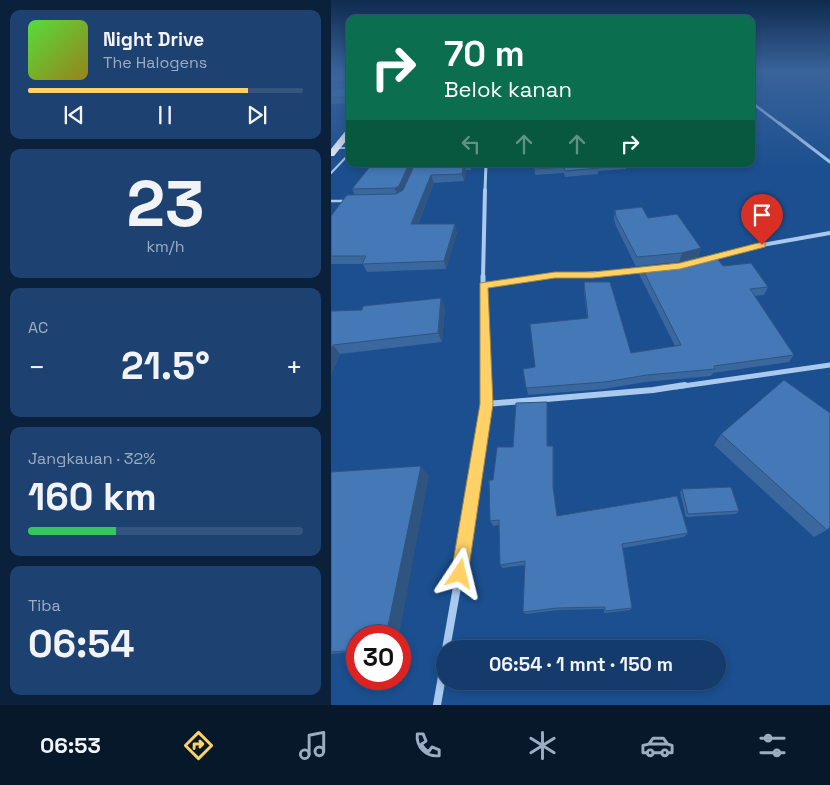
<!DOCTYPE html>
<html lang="id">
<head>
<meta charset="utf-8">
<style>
  body { margin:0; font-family:"Space Grotesk",sans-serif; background:#1d4271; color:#f1f3f6; height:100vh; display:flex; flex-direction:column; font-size:19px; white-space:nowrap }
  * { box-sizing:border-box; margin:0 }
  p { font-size:16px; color:#9dadc1 }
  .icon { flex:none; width:28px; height:28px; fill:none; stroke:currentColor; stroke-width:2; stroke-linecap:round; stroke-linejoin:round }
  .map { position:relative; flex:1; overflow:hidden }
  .sheet { display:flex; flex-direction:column; gap:10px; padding:10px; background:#0b203b; width:331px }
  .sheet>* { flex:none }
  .top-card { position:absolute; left:15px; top:15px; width:409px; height:152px; border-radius:10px; box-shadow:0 2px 8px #0003,0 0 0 1px #33557e; background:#0b6e4f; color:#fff; overflow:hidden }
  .speed { position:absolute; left:15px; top:625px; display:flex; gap:10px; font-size:25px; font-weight:700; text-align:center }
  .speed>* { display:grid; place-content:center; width:65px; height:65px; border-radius:50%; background:#143b6b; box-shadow:0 2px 8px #0003,0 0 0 1px #33557e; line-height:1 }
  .speed .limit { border:8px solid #d22; background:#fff; color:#111 }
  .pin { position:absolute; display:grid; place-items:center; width:42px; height:42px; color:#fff; margin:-51px -21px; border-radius:50% 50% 50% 0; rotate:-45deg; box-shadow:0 0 5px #0007 }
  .pin .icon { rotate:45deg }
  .me { position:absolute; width:55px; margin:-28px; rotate:10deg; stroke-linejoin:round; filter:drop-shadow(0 0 4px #0008) }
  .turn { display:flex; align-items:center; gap:18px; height:105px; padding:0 15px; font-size:22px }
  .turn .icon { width:65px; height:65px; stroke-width:2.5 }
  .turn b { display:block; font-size:35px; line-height:42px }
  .lanes { display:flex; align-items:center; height:48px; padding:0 15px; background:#0003; justify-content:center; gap:25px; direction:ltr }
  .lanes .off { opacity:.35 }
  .big { font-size:38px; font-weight:700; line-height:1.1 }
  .sheet .tile { flex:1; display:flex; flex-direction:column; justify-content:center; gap:8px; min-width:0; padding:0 18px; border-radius:10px; background:#1d4271 }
  .sheet .dial { align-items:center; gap:0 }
  .dial b { font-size:65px; line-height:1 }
  .song { display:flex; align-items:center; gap:15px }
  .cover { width:60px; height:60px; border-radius:8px; background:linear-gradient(135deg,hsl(110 70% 55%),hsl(50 70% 35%)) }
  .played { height:5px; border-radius:2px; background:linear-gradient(90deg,#ffd166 80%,#33557e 80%) }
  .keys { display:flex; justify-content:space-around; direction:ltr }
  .heat { display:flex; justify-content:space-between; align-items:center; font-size:28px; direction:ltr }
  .charge { height:8px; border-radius:4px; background:linear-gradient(90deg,#34c759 32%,#33557e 0) }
  .trip { position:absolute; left:105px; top:640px; width:290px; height:50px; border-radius:25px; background:#143b6b; box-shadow:0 2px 8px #0003,0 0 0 1px #33557e; font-weight:700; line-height:50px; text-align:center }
  .dock { display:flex; height:80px; justify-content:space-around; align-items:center; background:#08182b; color:#9dadc1 }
  .dock .icon { width:35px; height:35px }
  .dock .current { color:#ffd166 }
  .dock b { font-size:22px; color:#f1f3f6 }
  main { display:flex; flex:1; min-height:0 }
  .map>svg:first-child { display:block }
</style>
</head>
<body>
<main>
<section class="sheet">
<div class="tile">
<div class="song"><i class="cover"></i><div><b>Night Drive</b><p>The Halogens</p></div></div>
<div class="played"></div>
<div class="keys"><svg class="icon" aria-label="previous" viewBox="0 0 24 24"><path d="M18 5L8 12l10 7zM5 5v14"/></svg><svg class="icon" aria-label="pause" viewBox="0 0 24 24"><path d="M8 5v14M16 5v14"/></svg><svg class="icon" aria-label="next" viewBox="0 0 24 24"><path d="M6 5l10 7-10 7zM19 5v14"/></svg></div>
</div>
<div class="tile dial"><b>23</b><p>km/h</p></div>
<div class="tile"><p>AC</p>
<div class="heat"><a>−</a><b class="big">21.5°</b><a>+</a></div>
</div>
<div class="tile"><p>Jangkauan · 32%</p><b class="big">160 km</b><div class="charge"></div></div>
<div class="tile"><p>Tiba</p><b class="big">06:54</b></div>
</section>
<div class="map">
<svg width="499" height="705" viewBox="0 0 499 705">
  <rect width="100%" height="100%" fill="#1b4f8f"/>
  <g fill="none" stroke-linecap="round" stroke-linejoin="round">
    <path stroke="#a9c9ee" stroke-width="2" d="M5,148H19
      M0,173L19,153"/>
    <path stroke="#a9c9ee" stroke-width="2.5" d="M0,201H17"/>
    <path stroke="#a9c9ee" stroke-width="2.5" d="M420,102L449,124"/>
    <path stroke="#a9c9ee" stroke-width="3" d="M448,123L499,162
      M154,191L155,164"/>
    <path stroke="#a9c9ee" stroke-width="4" d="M380,258L431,245L499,233
      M152,277L154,190
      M208,277L315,270"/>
    <path stroke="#a9c9ee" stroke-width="5" d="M152,285V276
      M155,387L152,285L217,276
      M345,387L499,365"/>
    <path stroke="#a9c9ee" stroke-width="6" d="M155,404L322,390L354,385
      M137,527L155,404V385"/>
    <path stroke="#a9c9ee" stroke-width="8" d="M115,649L137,525
      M106,705L114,659"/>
    <path fill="#f8faff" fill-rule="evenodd" d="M16,129H19V136L3,156H0V149Z"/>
  </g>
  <path fill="#3a679d" d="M0,71H19V103L0,104Z
    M41,164H140V170H135L133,181L103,183L87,224L126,232L115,269L36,272L32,264H0V216L24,195L21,189Z
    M203,164H296L295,169L267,171V174L234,177L233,173L204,175Z
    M353,164H406L357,168Z
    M284,210L317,218L370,248L367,257L376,258L437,287L433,295L424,296L463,355L458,362L382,373L380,376L314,382L273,389L197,395L192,369L204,367L256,318L253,290V282L300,353L344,346L308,274L309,266L305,267L285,226L283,219Z
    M114,307L111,342L9,354L0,374V311Z
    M217,409V446L223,453V492L226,516L357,533L353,537L292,548L301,608L299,610L273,613V609L227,610L195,614L192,612L194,565L172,568L169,565L168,525L162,526L159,521L162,480L182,447Z
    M390,434L496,530L483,537L383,445Z
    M0,472L98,476L26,636V651L0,654Z
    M351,489L408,511L405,514L355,517L349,492Z"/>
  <path fill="#305480" d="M78,164H84L71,194L67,196L64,188Z
    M133,164H134L135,170L133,181L131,174Z
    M100,175L103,183L83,233L80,224Z
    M124,224L126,232L115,269L113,261Z
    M370,248L367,257L348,262L351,253Z
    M110,298L114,307L111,342L107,333Z
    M2,345L9,354L0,374V349Z
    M216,402L217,409V453L216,446Z
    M222,446L223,453V492L222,487Z
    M90,466L98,476L68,636H55Z"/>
  <path fill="#4478b7" stroke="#305480" d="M0,71H19V84L17,82L0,81Z
    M19,86V97H0V88H16Z
    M41,164H78L68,186L64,188L21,189Z
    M84,164H133L131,174L100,175L80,224H124L113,261L31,264L35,256H0V216L16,195L65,194L72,190Z
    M203,164H281H266L268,168L234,171L233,167L203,169Z
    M311,207L317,218L346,214L370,248L351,253L306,257L285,217L284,210Z
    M374,256L376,258L385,257L392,266L420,263L437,287L419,289L463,355L383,366L384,369L316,375L274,382L195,388L192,369L204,367L199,324L257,318L253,282H279L300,353L350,345L310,266L352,262Z
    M110,298L107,333L2,345L0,349V311L31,310L32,306Z
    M453,380L499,413V527L496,530L390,434Z
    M216,402V446H222V487L226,516L346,496L357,533L291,544L301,608L274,611V607L226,608L192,612L194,561L169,565L168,520L159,521L158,480H162L166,447H182L185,403Z
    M90,466L55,636H26V650L0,652V472Z
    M400,487L408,511L357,514L351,489Z"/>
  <linearGradient id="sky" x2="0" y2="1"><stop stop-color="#0f2b4f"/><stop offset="0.42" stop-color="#39639b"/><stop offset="1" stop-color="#39639b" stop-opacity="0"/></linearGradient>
  <rect width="499" height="170" fill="url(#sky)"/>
  <path fill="#ffd166" stroke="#a68842" d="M431,242L434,243V247L349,269L262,278H224L157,288L162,404L137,574L135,580L129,582L123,580L120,574L149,404V283L224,272H262L349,263Z"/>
</svg>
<div class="speed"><div class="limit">30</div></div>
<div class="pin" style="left:431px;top:245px;background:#d93025"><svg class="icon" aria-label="arrive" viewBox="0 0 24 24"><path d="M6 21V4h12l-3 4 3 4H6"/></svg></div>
<svg class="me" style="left:129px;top:574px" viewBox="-20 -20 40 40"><path d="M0-17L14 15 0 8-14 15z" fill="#ffd166" stroke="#fff" stroke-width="4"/></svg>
<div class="trip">06:54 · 1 mnt · 150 m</div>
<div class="top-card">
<div class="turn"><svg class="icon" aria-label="right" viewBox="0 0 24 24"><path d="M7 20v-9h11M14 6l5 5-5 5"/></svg><div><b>70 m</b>Belok kanan</div></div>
<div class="lanes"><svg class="icon off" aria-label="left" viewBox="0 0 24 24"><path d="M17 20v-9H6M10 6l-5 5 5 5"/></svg><svg class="icon off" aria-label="ahead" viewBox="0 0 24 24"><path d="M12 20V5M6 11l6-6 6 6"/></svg><svg class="icon off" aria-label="ahead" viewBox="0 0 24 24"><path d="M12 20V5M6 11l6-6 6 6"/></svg><svg class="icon" aria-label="right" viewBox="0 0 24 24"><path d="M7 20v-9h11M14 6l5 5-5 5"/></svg></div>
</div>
</div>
</main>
<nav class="dock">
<b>06:53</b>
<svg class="icon current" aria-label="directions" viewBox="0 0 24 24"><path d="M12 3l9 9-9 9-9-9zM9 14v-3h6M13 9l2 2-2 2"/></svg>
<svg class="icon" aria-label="music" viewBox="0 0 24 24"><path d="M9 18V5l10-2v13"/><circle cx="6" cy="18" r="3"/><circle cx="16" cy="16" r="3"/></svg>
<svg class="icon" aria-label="phone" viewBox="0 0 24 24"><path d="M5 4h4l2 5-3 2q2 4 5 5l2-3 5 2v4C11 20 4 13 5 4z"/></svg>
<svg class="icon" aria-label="climate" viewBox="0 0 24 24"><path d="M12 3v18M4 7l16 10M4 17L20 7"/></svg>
<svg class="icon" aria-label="car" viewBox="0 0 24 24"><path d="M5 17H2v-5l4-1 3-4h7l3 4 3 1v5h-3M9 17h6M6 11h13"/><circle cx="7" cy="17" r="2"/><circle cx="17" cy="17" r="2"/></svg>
<svg class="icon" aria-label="filters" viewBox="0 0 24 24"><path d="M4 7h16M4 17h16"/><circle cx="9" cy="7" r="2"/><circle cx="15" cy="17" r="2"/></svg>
</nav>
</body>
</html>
